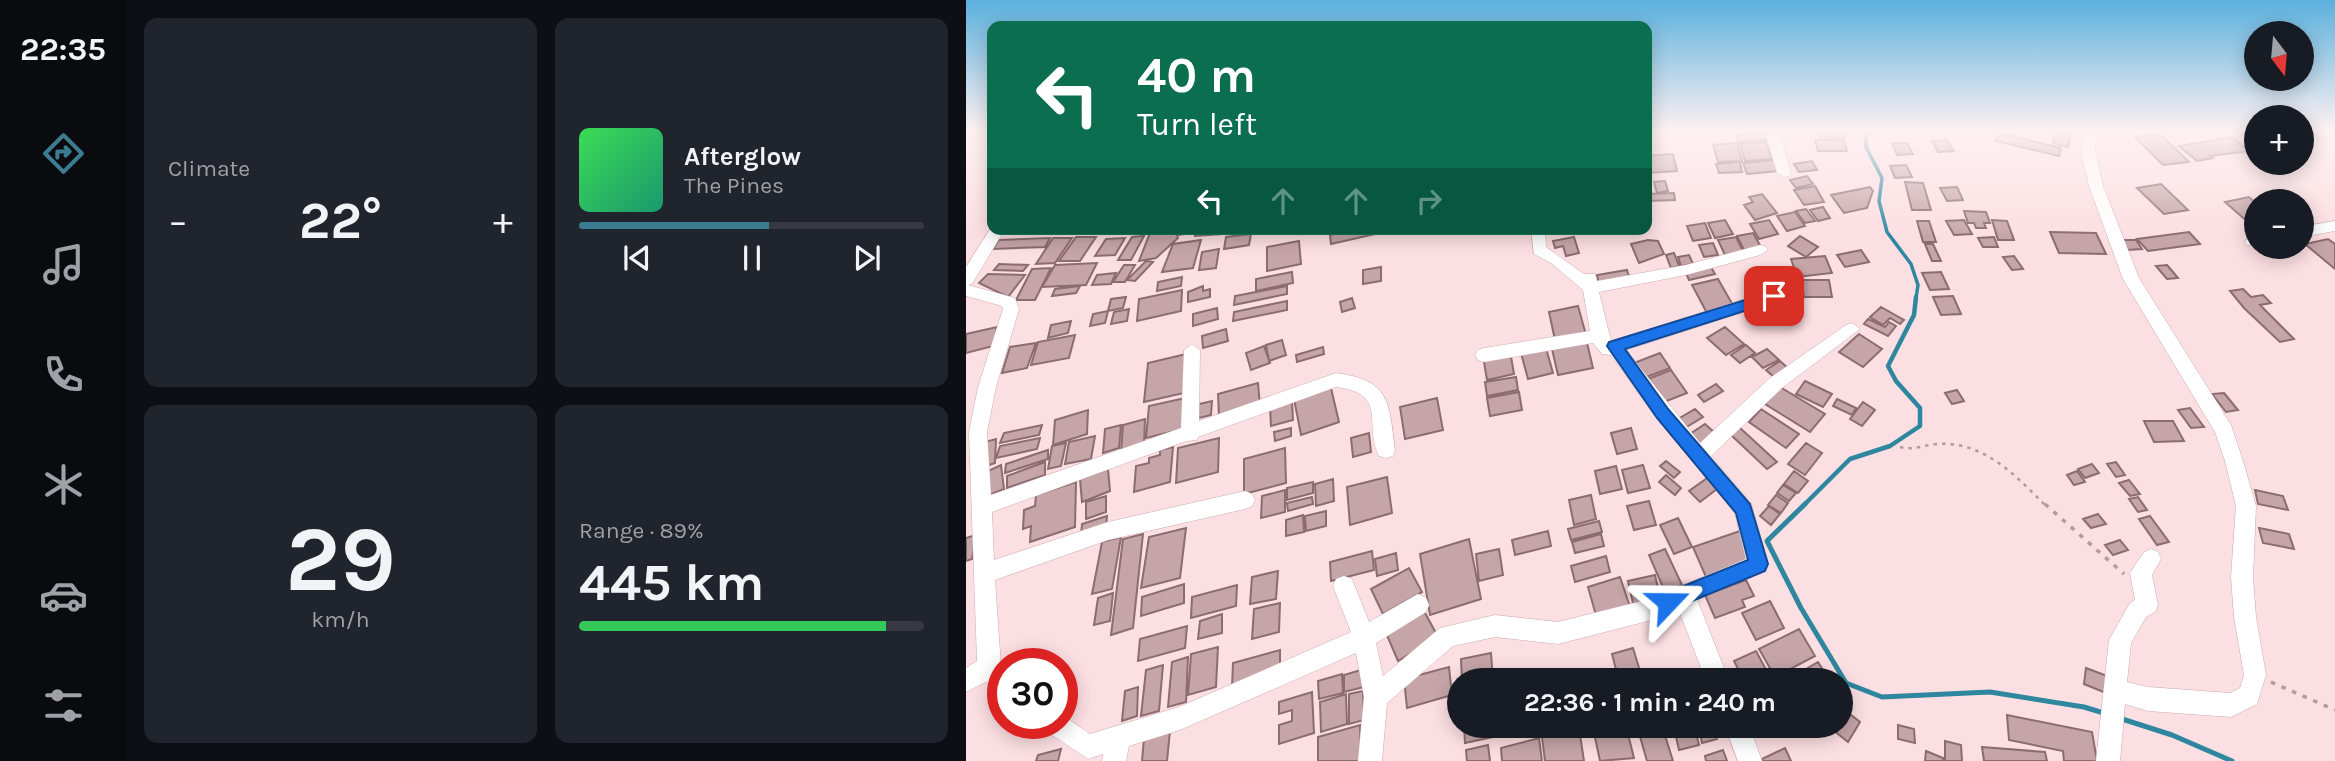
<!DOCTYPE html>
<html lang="en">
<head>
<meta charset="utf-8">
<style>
  body { margin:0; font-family:Karla,sans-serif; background:#20242c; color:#f1f3f6; height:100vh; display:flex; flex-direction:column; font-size:26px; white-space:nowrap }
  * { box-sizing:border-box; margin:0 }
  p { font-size:23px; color:#9ea1a6 }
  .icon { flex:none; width:38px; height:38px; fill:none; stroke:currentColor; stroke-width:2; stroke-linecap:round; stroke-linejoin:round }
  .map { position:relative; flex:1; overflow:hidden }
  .drawer { display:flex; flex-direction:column; gap:18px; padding:18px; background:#0d0f14; width:840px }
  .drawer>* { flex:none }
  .banner { position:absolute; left:21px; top:21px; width:665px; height:214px; border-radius:14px; box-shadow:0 4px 18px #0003; background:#0b6e4f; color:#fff; overflow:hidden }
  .needle { width:46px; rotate:164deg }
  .fabs { position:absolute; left:1278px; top:21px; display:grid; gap:14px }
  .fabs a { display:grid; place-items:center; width:70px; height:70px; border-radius:50%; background:#171b24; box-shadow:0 4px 18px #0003; font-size:35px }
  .speed { position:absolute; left:21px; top:648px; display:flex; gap:14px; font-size:35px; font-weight:700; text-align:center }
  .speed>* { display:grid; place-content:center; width:91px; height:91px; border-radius:50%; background:#171b24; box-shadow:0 4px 18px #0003; line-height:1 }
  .speed .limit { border:10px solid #d22; background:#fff; color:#111 }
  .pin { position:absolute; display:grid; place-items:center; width:60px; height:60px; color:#fff; margin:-30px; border-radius:14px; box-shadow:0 4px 10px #0006 }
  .me { position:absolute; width:77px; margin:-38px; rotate:67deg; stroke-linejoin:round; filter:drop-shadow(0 0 5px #0008) }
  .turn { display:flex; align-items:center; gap:24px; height:147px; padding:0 35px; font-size:32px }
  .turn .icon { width:91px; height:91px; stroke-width:2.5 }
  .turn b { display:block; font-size:49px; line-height:60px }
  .lanes { display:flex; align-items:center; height:66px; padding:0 35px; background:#0003; justify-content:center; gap:35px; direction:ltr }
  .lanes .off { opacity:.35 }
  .big { font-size:52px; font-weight:700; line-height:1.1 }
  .drawer .card { flex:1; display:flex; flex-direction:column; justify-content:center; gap:10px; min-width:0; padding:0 24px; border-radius:14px; background:#20242c }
  .drawer .dial { align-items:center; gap:0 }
  .dial b { font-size:91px; line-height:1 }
  .song { display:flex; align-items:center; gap:21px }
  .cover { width:84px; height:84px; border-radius:10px; background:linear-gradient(135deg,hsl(130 70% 55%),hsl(160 70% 35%)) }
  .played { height:7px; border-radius:4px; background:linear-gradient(90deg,#3c7b90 55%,#363941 55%) }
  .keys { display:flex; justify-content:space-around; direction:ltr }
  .heat { display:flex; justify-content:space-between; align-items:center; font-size:38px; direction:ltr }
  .charge { height:10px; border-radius:5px; background:linear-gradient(90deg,#34c759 89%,#363941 0) }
  .drawer .tiles { flex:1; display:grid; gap:18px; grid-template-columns:repeat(2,1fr) }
  .trip { position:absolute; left:481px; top:668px; width:406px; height:70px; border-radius:35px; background:#171b24; box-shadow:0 4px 18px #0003; font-weight:700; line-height:70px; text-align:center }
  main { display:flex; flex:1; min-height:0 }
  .menu { display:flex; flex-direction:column; width:126px; justify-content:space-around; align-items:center; background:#090b0e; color:#9ea1a6 }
  .menu .icon { width:49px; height:49px }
  .menu .on { color:#3c7b90 }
  .menu b { font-size:32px; color:#f1f3f6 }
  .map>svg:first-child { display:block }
</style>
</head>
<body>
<main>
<nav class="menu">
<b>22:35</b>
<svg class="icon on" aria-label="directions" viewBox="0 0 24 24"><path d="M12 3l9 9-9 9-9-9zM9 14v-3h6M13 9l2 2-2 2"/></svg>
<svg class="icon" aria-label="music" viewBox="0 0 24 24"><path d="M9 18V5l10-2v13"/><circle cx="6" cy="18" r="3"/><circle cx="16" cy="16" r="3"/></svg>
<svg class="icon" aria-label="phone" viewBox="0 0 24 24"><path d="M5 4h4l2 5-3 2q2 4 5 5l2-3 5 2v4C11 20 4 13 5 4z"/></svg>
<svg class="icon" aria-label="climate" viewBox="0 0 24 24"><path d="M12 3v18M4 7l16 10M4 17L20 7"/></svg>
<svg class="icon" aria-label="car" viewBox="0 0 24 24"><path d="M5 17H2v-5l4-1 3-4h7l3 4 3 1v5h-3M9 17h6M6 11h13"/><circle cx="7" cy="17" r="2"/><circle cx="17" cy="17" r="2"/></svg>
<svg class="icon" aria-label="filters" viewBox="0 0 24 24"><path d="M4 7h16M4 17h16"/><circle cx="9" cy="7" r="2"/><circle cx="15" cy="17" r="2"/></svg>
</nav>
<section class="drawer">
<div class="tiles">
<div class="card"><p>Climate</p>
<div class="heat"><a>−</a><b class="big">22°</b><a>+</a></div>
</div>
<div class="card">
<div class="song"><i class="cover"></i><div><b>Afterglow</b><p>The Pines</p></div></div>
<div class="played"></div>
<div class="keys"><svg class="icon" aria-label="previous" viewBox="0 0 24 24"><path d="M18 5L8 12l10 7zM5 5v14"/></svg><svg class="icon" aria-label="pause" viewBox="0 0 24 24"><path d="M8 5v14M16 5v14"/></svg><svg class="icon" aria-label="next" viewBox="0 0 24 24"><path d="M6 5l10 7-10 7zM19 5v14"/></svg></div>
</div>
<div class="card dial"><b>29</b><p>km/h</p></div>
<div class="card"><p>Range · 89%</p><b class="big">445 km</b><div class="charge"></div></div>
</div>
</section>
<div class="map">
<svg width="1369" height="761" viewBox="0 0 1369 761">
  <rect width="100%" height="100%" fill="#fcdfe2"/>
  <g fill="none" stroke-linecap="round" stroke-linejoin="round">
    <path stroke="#2e879f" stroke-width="3.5" d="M906,130L900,135V147L916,178L913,201L921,232L945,264L952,285L950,298"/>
    <path stroke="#2e879f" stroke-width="4.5" d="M837,506L884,459L924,446L954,426V408L930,381L922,366L948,315L950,297"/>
    <path stroke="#2e879f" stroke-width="5" d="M839,504L801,541L835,608L880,683L916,697L1024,692L1118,707L1141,714
      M1153,718L1206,735L1266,761"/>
  </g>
  <path fill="#c6a5a9" stroke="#8b6c70" stroke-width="2" d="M852,130H877L879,138L853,137Z
    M1090,130L1105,131L1102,147L1087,143Z
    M799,132L802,140L772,142L770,134Z
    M1033,133L1095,148L1093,156L1030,141Z
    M1194,134L1223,162L1197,165L1169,137Z
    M1266,137L1283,151L1244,156L1247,158L1231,161L1213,146Z
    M849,140H878L881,151H852Z
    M981,140L988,151L972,152L966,141Z
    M800,142L806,159L779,161L774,144Z
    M771,143L776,161L752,162L747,145Z
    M926,143H941L947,154L931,155Z
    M707,154L711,171L681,173V156Z
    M810,160L813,171L781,174L777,163Z
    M846,161L851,170L833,172L828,164Z
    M774,162L776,172L753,173L750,164Z
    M940,165L946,177L929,178L924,166Z
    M841,176L847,184L830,188L824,180Z
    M699,181L702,191L691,193L688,182Z
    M939,182L957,183L965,210H946Z
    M1195,184L1222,210L1198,214L1171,188Z
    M849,186L858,202L838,205L828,190Z
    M904,187L907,191L901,208L878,213L865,195Z
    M991,187L997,200L981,201L974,188Z
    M708,193L709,200L681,201V194Z
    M796,194L811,213L789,220L778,205L787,202L783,197Z
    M1283,197L1290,204V222L1283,223L1259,202Z
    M857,207L864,218L852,221L844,210Z
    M840,209L849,221L839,223L830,211Z
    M998,211L1020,212L1024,223H1018L1020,228H1010L1008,223H1002Z
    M829,212L839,226L821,231L811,216Z
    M759,220L767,234L749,238L742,223Z
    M803,220L812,234L793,239L784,224Z
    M998,220L1006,234L988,235L980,221Z
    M1026,220L1041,221L1048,240H1032Z
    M951,221H963L970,242H957Z
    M739,223L745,238L727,241L721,226Z
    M212,229H270V233L229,236V232L212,235Z
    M391,229H427V230L365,244L364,235Z
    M209,230L212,238L190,258L173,261L184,233Z
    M1084,232L1130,233L1140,254L1093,253Z
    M1223,232L1234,244L1182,251L1171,239Z
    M787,233L795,247L778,250L771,236Z
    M285,234L283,245L258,249L260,237Z
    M178,236L165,260H152L166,237Z
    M834,236L852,247L840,257L822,246Z
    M110,237H130L114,261H93Z
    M608,237L613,253L600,256L597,246L589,248L587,241Z
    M770,237L777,251L759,255L752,240Z
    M1028,237L1032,247H1017L1012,238Z
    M84,238L79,247L27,249L33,240Z
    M87,238H106L89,263L70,264Z
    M159,238L149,255L129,256L140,239Z
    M1362,239L1369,244V269L1339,244Z
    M235,240L227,268L196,272L207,244Z
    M682,240L692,241L698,254L673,263L665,244Z
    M1154,240H1170L1176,249L1160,250Z
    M333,241L335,264L301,271V247Z
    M747,243L752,255L738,257L733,245Z
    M959,244H967L975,261H966Z
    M253,249L250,268L233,270L236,252Z
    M895,250L903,262L879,267L871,255Z
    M708,253L713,266L705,268L700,255Z
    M723,255L727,264L715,266L712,257Z
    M859,256L866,273L831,277L825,259Z
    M1048,256L1057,269L1046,270L1037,257Z
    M180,261L187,262L169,281L161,280Z
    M131,263L120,285L76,287L89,265Z
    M33,264L62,265L57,271L28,270Z
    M158,265H169L159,282H147Z
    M1201,265L1212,278L1201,279L1190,266Z
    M415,267V281L397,284V270Z
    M745,267L749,274L723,280L720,273Z
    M85,268L69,300H50L66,269Z
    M661,270L664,280L633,285L631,275Z
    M326,272L327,283L290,291V279Z
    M975,272L983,289L964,290L956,273Z
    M150,273L145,284L126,285L131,275Z
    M22,274L59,275L42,297L13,283Z
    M216,277L215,286L191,291L192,282Z
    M752,279L768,307L741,313L726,285Z
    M835,280H863L866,297H838Z
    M114,286L110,293L86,296L89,289Z
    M237,286V291L244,289V297L222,302V292Z
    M321,286V294L268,305L269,296Z
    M1277,289L1285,297L1297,295L1305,303L1294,305L1328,339L1314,342L1278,308L1264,291Z
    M216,290L215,311L171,321L173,299Z
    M987,296L995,314L975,315L967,297Z
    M160,297L157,308L142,311L145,299Z
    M386,298L389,308L376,312L374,302Z
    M321,301V310L267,321L268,312Z
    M612,306L620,335L589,340L583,312Z
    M915,307L938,320L934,324L924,318L917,325L904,317Z
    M251,308L252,319L227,326V314Z
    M163,309L161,321L145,324L148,312Z
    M142,311L139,323L124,326L127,314Z
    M902,319L919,327L923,322L930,326L922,336L898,324Z
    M105,321L102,333L82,338L85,325Z
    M31,327L27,346L0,353V334Z
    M759,327L778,344L760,355L741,338Z
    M260,329L262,341L237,348L236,336Z
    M893,334L916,349L897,367L873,352Z
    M109,335L103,358L65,365L72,342Z
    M316,340L320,355L303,361L300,345Z
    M70,343L61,368L36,373L44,347Z
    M621,343L627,368L592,375L586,349Z
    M780,345L789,353L774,363L765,355Z
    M298,346L304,363L285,370L280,353Z
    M357,347L358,354L331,362L330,355Z
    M580,348L587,373L562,379L555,353Z
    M801,349L813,360L797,368L786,357Z
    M544,351L548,374L521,380L517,356Z
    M694,353L704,368L678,378L668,363Z
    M220,354L218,393L178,402L182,363Z
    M814,361L823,369L808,377L800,370Z
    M705,370L721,393L698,402L682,379Z
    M550,377L552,390L521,396L519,382Z
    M839,381L866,394L857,407L830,394Z
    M292,383L294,406L253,417L252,394Z
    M750,384L757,391L738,402L732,395Z
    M814,387L859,414L844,432L799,404Z
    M365,388L373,422L335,435L328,399Z
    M991,390L998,401L986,404L979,393Z
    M553,392L556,410L524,416L521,398Z
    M1258,393L1272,410L1260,412L1246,394Z
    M219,398L217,429L180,438L183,406Z
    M471,398L477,430L439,439L434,407Z
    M871,399L890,408L886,415L867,406Z
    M246,401L245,415L229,419V405Z
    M326,401L327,420L305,426L304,407Z
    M897,402L909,410L896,426L884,419Z
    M1224,408L1238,427L1225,428L1212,410Z
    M729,409L737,417L719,428L712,419Z
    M795,409L833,434L820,448L783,422Z
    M122,410L121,434L87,445L89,420Z
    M179,419L178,445L155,452L157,425Z
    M1178,421H1207L1218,441L1188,442Z
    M739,424L749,433L734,444L724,434Z
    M76,425L73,435L34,443L38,433Z
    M155,425L153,448L137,453L139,429Z
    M773,427L811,462L801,469L764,434Z
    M325,428V436L309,441L308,432Z
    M665,428L671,449L651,454L645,433Z
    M403,433L405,452L387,457L385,438Z
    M129,436L125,459L99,464L103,442Z
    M74,438L71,449L30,458L34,446Z
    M253,438L252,472L210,483L212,448Z
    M30,439L29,463L17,467L19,442Z
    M100,443L95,466L82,469L86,446Z
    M840,443L856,453L839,475L822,464Z
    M207,447L204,482L168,492L170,466L183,463V458L194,455V450Z
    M319,448L320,483L278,494V459Z
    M82,450V459L39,473L40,464Z
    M700,461L714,472L708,478L694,466Z
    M79,462V475L41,488V476Z
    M1150,462L1159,475L1150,477L1141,464Z
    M1126,464L1133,473L1119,478L1112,469Z
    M35,465L38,489L21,496L18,473Z
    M677,465L684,488L662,493L656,470Z
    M650,466L656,489L634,494L629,471Z
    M142,469L144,491L116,502L114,479Z
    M828,471L842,481L832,493L818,484Z
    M1111,471L1119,482L1108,485L1101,475Z
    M700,475L715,488L709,495L693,482Z
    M744,476L755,486L734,502L723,491Z
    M421,477L426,513L384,525L381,487Z
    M367,479L368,501L350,506L349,484Z
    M1163,480L1174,494L1164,496L1153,483Z
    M110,482L109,527L64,542L65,526L57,529L58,510L69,506L70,495Z
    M347,482V493L321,500V488Z
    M817,485L830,493L823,501L811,493Z
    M319,490V512L295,518L296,496Z
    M1289,490L1317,496L1322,510L1292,504Z
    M625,495L630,519L608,525L603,500Z
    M810,495L822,503L815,513L802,505Z
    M140,496V512L120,519V502Z
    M346,497L347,504L322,511L321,503Z
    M1172,497L1181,510L1172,512L1163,499Z
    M683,501L690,525L668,530L661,506Z
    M803,506L814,514L805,525L794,516Z
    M360,511V526L340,531L339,516Z
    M1132,514L1140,524L1125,528L1117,519Z
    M337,515L338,532L320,536V520Z
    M141,516L140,527L115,535L116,524Z
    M1184,516L1203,542L1191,545L1173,519Z
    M712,518L726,547L708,554L694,525Z
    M633,521L636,532L605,540L602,529Z
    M220,528L214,578L175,588L183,537Z
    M1293,528L1323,534L1328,549L1297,543Z
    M582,531L585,546L549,555L546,540Z
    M774,531L789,560L740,577L727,547Z
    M177,534L167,628L145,635L157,539Z
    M635,534L638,546L609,553L606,542Z
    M10,535L6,559L0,561V538Z
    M155,537L146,589L126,594L136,542Z
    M503,539L515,599L464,615L454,554Z
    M1154,540L1162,550L1147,555L1139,545Z
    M533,549L537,575L513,581L510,554Z
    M699,549L716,585L699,592L683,555Z
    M406,551L408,570L365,581L364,562Z
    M430,553L432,570L411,576L409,559Z
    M640,556L644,572L609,582L605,566Z
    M443,568L456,592L417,614L405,589Z
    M312,571L310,599L284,604L286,577Z
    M689,575L695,601L668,608L662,581Z
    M654,577L664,607L631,619L622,587Z
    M780,580L788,596L776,600L779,607L749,618L739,595Z
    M218,584V603L175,616L176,597Z
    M271,585L270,606L225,618L226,597Z
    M147,593L144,621L128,625L132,598Z
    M804,601L818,628L790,640L776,613Z
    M314,603L313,632L286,639L288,609Z
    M458,611L472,637L432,661L420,633Z
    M256,614V633L232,639L234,621Z
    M221,626L219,648L172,661L174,639Z
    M833,629L849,656L809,677L793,649Z
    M252,647L250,687L222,695L225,654Z
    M667,648L677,681H653L646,654Z
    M314,650V673L266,687L267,663Z
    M790,651L806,681H778L768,661Z
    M525,653L527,681H496L495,659Z
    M222,657L220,702L202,707L206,662Z
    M852,662L864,681L821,680Z
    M197,665L193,711L175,716L180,670Z
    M483,667L486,695L441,708L438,679Z
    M1120,668L1141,676L1140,693L1118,684Z
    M398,669V687L378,692V675Z
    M376,674L377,693L353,699L352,681Z
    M172,687L171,716L156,721L159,691Z
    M397,691L398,720L383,724V694Z
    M346,692L348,733L313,744V725L326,721V710L313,714V702Z
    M380,694L381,724L355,732L354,702Z
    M875,707L894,722L882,742L862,726H875Z
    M1041,715L1126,732L1131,761H1098L1097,751L1043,740Z
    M394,725L395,761H352V737Z
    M932,725L948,729L949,743L932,739Z
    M498,726H531L532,736L499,743Z
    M631,726H660L668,758L634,761L627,728Z
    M671,726H696L707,761H681Z
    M728,726L733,745L713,750L708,728Z
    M613,728L618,761H579L576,737Z
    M748,729L751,739L736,743L734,733Z
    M204,731L201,761H176L178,738Z
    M573,738L576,761H536L535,748Z
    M979,741L995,745L996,761H979Z
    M522,745L524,761H501L500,750Z
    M1016,747L1079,752L1081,761H1018Z
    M819,748L825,761H797L796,759Z
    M95,749L92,761H70L72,755Z
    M757,750L761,761H740L739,756Z
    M960,751L977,758V761H959Z"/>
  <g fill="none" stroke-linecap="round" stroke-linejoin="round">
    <g stroke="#cdabaf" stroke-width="1">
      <path id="minor" d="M799,130H812L825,173L823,176L818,177L811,173Z
        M917,130H931L918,140L911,136Z
        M1119,130H1131L1129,151L1137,186L1173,278L1265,425L1277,461L1290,506L1287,577L1290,617L1300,675L1291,704L1265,717L1182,711L1159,704L1154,761H1130L1143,640L1164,603L1169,600L1164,573L1178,552L1185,549L1192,552L1195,559L1186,575L1192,605L1189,612L1180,617L1165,643L1161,682L1182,687L1264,693L1274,688L1278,675L1268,617L1265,577L1270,506L1259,461L1249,432L1157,279L1123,186L1115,151Z
        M1369,221V231L1335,237V227Z
        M26,226V229H39L6,284L2,285L49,298L53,309L30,387L21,432L25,495L215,428L218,350L226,344L234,350L233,421L370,373C425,380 423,403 429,450L427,456L420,458L413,456C397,422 423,394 370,387L232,437L231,440L220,441L26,512L28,560L142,522L279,491L286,494L289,500L286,506L279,509L142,540L29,580L37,695L29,692L20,682L0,692V668L11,661L3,432L12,387L37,309L36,306L0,296V267Z
        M565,229H579L580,247L618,274H629L631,281L720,265L794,245L799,246L802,250L794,255L720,275L633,292L645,341L808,290L814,292L816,296L814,300L660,350L734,443L804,378L880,325L886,323L894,329L816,388L745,456L785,503L802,564L799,571L731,599L763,681H740L712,608L686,620L592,644L529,637L487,646L421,703L416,761H392L398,697L390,653L214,730L163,746L160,761H136L137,754L122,759L80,731L76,723H96V715L124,734L213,707L385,632L367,586L370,579L378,576L386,579L403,622L452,594L460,598L463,605L460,612L410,643L417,676L474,628L529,615L592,622L684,599L780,559L769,513L691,418L645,355L636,354L627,343L518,362L512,360L509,355L512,350L518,348L624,331L617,290L585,263L568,254Z
        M1286,236H1290V246L1281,245L1279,241Z
        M759,726H783L796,761H772Z"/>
    </g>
    <path stroke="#b29b9e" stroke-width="2.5" stroke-dasharray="3.5 5" stroke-linecap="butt" d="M934,447C947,451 957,445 971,444C1018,441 1049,475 1080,506"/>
    <path stroke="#b29b9e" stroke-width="3.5" stroke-dasharray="4.5 7" stroke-linecap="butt" d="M1079,504L1158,574
      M1305,682L1369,710"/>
    <use href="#minor" fill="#fff" fill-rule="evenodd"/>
  </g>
  <linearGradient id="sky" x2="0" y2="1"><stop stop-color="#5ab0dd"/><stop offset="0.55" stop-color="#fef1f2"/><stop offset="1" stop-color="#fef1f2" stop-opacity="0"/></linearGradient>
  <rect width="1369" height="237" fill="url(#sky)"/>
  <path fill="#1a73e8" stroke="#114b97" stroke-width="2" d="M808,291L815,296L813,300L659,349L702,409L784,504L802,564L799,571L702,611L695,608L692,602L695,595L782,560L770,513L691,418L641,346L643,342Z"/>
</svg>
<div class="fabs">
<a><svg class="needle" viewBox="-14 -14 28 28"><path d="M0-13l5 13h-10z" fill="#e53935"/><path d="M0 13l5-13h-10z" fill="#9ea1a6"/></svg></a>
<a>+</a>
<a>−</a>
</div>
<div class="speed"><div class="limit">30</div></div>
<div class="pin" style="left:808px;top:296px;background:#d93025"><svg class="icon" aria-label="arrive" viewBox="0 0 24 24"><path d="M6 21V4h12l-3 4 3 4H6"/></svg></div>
<svg class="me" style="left:702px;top:602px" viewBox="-20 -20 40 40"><path d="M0-17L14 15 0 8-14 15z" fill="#1a73e8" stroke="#fff" stroke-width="4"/></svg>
<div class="trip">22:36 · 1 min · 240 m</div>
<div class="banner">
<div class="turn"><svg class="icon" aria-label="left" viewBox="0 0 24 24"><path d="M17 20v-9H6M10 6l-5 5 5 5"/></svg><div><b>40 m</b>Turn left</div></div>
<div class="lanes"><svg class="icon" aria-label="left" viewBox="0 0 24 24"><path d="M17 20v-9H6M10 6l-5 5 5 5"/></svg><svg class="icon off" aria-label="ahead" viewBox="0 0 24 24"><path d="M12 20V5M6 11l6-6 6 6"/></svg><svg class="icon off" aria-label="ahead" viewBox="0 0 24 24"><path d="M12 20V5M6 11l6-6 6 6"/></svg><svg class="icon off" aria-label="right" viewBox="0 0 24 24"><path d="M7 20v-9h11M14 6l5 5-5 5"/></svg></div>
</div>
</div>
</main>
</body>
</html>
